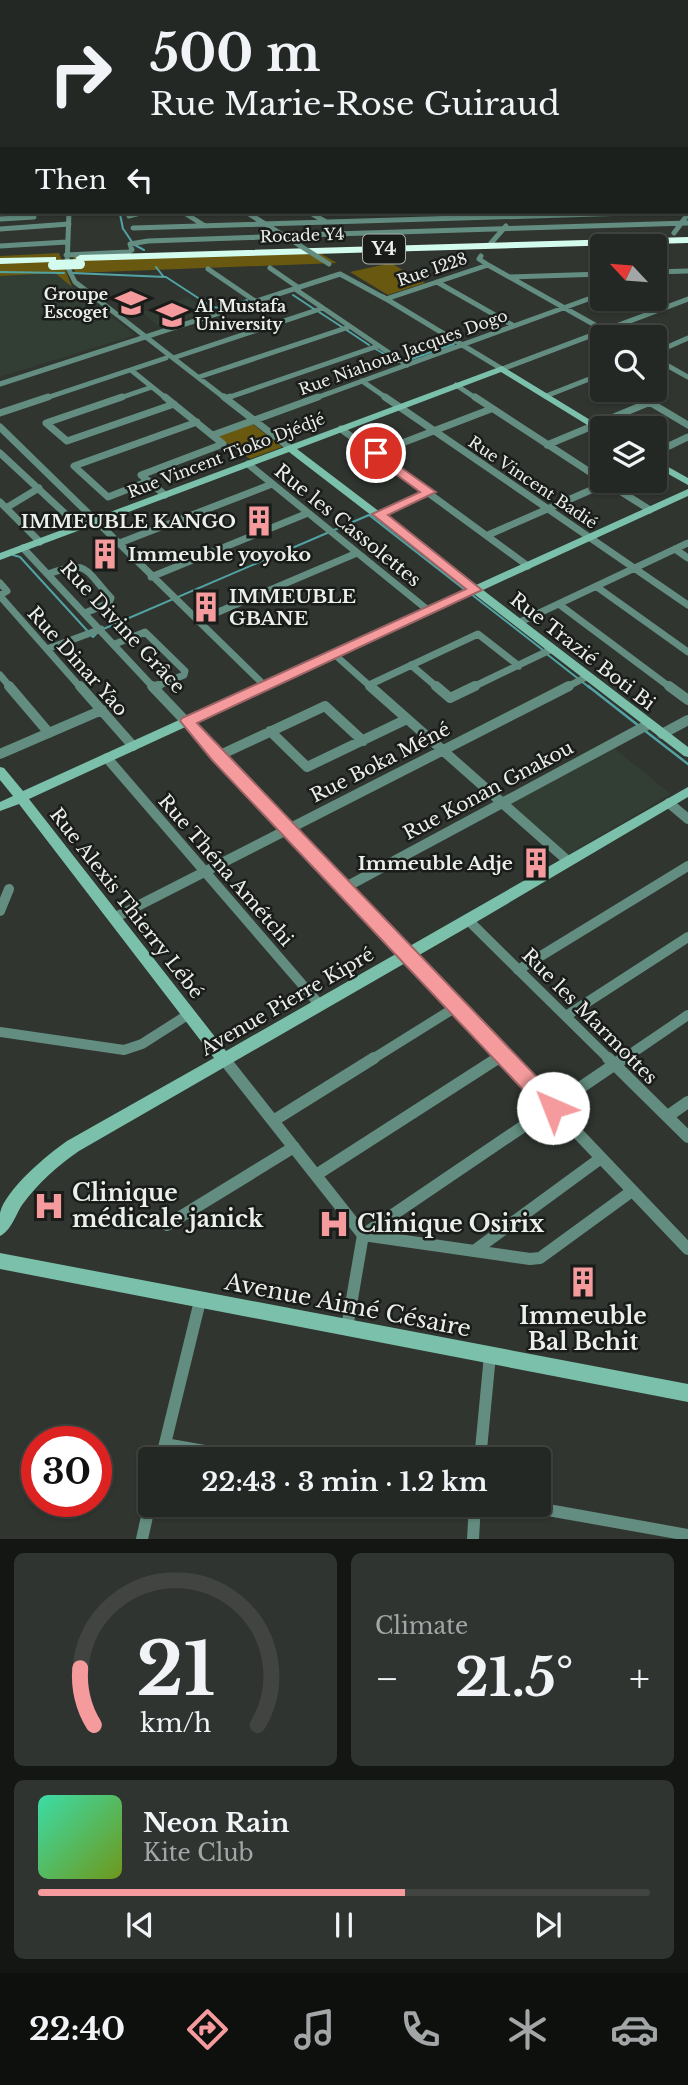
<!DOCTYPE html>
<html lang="en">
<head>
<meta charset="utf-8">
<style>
  body { margin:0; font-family:"Libre Baskerville",serif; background:#303431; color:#f1f3f6; height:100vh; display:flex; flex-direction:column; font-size:26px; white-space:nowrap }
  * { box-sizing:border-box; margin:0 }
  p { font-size:23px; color:#a3a6a6 }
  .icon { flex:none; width:38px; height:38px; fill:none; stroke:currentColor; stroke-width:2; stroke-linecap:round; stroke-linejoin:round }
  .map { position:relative; height:1539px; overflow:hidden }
  .panel { display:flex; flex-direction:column; gap:14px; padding:14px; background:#141614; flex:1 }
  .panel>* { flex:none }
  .guide { position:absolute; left:0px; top:0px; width:690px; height:214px; box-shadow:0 2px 5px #0004,0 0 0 2px #414441; background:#242824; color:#f1f3f6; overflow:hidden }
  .needle { width:46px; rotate:296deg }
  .tools { position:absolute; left:590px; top:234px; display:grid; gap:14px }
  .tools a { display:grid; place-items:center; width:77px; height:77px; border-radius:7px; background:#242824; box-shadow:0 2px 5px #0004,0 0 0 2px #414441; font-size:35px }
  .speed { position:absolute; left:21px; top:1426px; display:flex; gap:14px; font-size:35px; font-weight:700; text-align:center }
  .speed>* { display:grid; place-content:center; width:91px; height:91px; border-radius:50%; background:#242824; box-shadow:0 2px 5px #0004,0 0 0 2px #414441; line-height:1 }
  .speed .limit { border:10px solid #d22; background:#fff; color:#111 }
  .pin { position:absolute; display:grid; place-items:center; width:60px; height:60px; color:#fff; margin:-30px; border:4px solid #fff; border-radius:50%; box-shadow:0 2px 7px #0007 }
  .me { position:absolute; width:77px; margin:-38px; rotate:316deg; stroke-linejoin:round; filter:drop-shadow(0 0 5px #0008) }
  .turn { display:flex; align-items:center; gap:24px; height:147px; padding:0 35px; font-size:32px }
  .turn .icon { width:91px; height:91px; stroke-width:2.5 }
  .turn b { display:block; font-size:49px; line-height:60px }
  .then { display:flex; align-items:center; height:66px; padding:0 35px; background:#0003; gap:14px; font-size:26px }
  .big { font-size:52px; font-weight:700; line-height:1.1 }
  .panel .card { flex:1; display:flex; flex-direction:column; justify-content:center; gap:10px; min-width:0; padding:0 24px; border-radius:10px; background:#303431 }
  .panel .dial { align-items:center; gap:0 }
  .dial svg { height:182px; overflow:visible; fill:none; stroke:#414441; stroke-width:7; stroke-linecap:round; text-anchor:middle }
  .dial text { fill:#f1f3f6; stroke:none }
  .song { display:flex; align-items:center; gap:21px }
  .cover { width:84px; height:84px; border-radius:10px; background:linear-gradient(135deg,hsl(160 70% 55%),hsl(80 70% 35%)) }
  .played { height:7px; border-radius:4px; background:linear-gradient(90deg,#f59b9d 60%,#414441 60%) }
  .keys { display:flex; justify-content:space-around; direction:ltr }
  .heat { display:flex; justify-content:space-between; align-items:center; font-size:38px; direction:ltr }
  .panel .tiles { flex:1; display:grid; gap:14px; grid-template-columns:1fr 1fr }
  .card:last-child { grid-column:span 2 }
  .trip { position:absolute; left:138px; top:1447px; width:413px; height:70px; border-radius:7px; background:#242824; box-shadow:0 2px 5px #0004,0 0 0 2px #414441; font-weight:700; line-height:70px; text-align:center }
  .dock { display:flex; height:112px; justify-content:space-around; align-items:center; background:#0e100e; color:#a3a6a6 }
  .dock .icon { width:49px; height:49px }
  .dock .active { color:#f59b9d }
  .dock b { font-size:32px; color:#f1f3f6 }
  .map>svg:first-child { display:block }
</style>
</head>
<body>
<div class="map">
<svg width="688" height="1539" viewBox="0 0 688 1539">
  <rect width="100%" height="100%" fill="#303530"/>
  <path fill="#323d33" d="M55,273L135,335L0,377V276Z
    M188,297L209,312L160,327L141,312Z
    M610,745L671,794L567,855L507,802Z"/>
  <path fill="#685810" d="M313,249L337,263L75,273L73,257Z
    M59,253L72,287L55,273L0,276V256Z
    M391,263L425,283L388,295L350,272Z
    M251,423L282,447L250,459L217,436Z"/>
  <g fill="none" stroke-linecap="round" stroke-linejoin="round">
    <path stroke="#51a3a4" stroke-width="2" d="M120,214L123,229
      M124,230L132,242
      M133,244L144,250
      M156,267L163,276
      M0,272L64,273
      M72,273L166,277L212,307L222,308L247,300
      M293,295L314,309
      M319,312L342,327
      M345,329L369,345
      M374,348L398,362
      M409,360L454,344
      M13,555L20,557L93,637L96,634
      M471,594L543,650
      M101,630L369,515L465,590
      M548,655L590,688"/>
    <path stroke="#51a3a4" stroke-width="2.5" d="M588,686L639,726
      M644,730L688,764"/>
    <path stroke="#638d80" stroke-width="4.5" d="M11,0L26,2"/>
    <path stroke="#638d80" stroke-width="5" d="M69,212L67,266L75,282L226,399
      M183,212L205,226
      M246,212L299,245
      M309,212L326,222
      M129,216L144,212
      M0,219L34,217
      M133,228L662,212
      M0,229L69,224
      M674,233L688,214
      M302,235L688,223
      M491,243L506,226
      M0,246L67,242
      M66,255L129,252L132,250L130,244L148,241L263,237
      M481,256L479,259L488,265L618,338
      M270,268L299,288
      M208,269L255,301
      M654,272L688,271
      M510,277L602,274
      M437,282L514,326
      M295,289L407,365
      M383,297L502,369L688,299
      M654,353L688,338
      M173,358L323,308
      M654,358L688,377
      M131,370L167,399
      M199,377L349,327
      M362,381L388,399
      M0,384L340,274L386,299L488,265
      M456,385L477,399
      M629,390L644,399
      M546,396L602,374
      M227,398L378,346
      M43,399L166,358
      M117,399L152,387
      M313,399L602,294"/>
    <path stroke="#638d80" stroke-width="7" d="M122,397L46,423L67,441L174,404
      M165,397L223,444L141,475L165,495
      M224,397L290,448
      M385,397L688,605
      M475,397L602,480
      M641,397L688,425
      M227,398L230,397
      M0,413L48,397
      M0,427L264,685
      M341,429L528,566
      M213,435L318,397
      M547,445L650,402
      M669,446L688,437
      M0,453L72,520
      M376,453L491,409
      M248,464L429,611
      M149,481L108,497L74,466L197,422
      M604,481L650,510
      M0,502L40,542
      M6,508L39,488
      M379,514L429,492
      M488,535L607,483
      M117,544L272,484
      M23,548L154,688
      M675,549L688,558
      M48,574C89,559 84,569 111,598L109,603L85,613
      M151,577L308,513
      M0,583L7,591L0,595
      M597,587L688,652
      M0,596L81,688
      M560,605L671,688
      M197,621L357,553
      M518,623L688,543
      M115,644L145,632L185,671L184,675L155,687
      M47,649L101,629
      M334,654L372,688
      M411,665L438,688
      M0,675L11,688
      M369,685L478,634L519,666
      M471,688L552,649
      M565,688L588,676"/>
    <path stroke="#638d80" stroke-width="10" d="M9,686L49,733
      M80,686L133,746
      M152,686L508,1060
      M370,686L568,861
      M436,686L450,698L475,686
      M669,686L688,700
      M155,687L158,686
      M270,731L307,767L407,719
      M662,734L688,720
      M0,754L102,710
      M218,756L325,706L363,741
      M107,758L319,1004
      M669,803L688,819
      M344,888L649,724
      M0,911L9,889
      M114,918L569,686
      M468,920L610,1060
      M518,970L688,866
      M566,1016L688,937
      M0,1032L124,1050L142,1044L189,1014
      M371,1060L456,1007
      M495,1060L503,1055
      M622,1060L688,1015"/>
    <path stroke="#638d80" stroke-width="12" d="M506,1058L688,1249
      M608,1058L688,1137
      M224,1059L363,1235L347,1328
      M668,1116L688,1102
      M273,1121L374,1058
      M316,1175L498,1058
      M167,1225L294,1147
      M363,1235L624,1058
      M363,1235L530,1259L540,1258L632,1191
      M474,1251L601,1158
      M165,1444L255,1460
      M161,1460L200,1301
      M480,1460L490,1355
      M520,1505L688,1535
      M142,1539L150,1503
      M473,1539L475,1505"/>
    <path fill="#7ac0ab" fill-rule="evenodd" d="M658,0H688V4V2Z
      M502,366L605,429H602V434L501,372L297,449L476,585L688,489V496L483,590L688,747V757L684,756L474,594L29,799L226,1051L688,787V797L473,924L79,1151C57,1166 38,1183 22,1205C16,1214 11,1231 0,1236C0,1229 0,1220 0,1213C5,1190 48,1154 67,1141L214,1058L19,804L0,811V802L13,796L0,780V767L4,768L23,791L467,589L289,452L0,560V553Z
      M654,459L688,478V485L654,466Z
      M0,1253L688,1384V1402L0,1269Z"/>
    <path fill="#d4fcee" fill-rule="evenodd" d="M688,237V243L80,261L75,258L80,255Z
      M56,257V261L53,262L0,264V258Z"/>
    <path stroke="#638d80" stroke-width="5" d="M299,245L329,264"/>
    <path stroke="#d4fcee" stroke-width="10" d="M53,265L80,264"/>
  </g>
  <path fill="#f59b9d" stroke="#9f6566" stroke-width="2" d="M376,450L436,492L388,515L482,590L197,723L560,1101L563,1108L560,1114L553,1116L546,1114L212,760L180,721L182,718L466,589L372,514L420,492L371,456V451Z"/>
  <defs>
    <g id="school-bare" transform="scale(2.415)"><path d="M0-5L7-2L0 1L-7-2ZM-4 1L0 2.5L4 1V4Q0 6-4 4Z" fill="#f59b9d" stroke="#1a1c1a" stroke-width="2.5" paint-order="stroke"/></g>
    <g id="university-bare" transform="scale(2.415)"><path d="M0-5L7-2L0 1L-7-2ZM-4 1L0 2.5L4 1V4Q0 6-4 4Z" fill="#f59b9d" stroke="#1a1c1a" stroke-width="2.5" paint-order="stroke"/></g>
    <g id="building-bare" transform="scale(2.415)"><path d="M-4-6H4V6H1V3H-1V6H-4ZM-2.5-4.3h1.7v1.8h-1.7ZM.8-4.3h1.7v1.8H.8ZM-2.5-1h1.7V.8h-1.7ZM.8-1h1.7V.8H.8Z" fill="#f59b9d" stroke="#1a1c1a" stroke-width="2.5" paint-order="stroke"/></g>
    <g id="hospital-bare" transform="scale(2.415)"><path d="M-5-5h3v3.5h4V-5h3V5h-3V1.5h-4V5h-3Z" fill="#f59b9d" stroke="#1a1c1a" stroke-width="2.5" paint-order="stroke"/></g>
  </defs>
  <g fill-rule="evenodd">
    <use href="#school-bare" x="131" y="303"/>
    <use href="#university-bare" x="172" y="315"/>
    <use href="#building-bare" x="259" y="521"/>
    <use href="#building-bare" x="105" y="554"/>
    <use href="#building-bare" x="206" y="607"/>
    <use href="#building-bare" x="536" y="863"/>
    <use href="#hospital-bare" x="49" y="1206"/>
    <use href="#hospital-bare" x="334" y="1224"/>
    <use href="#building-bare" x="583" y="1282"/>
  </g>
  <g text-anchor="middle" stroke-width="5" stroke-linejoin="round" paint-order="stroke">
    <g font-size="16" fill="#ebefeb" stroke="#1a1c1a">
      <text transform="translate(302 235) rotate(-2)" y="6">Rocade Y4</text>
      <text transform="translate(432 269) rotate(-19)" y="6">Rue I228</text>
      <text transform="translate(403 352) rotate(-20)" y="6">Rue Niahoua Jacques Dogo</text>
      <text transform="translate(226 455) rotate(-21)" y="6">Rue Vincent Tioko Djédjé</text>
      <text transform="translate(533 482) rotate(34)" y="6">Rue Vincent Badié</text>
    </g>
    <g font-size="16" font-weight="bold" fill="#ebefeb" stroke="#1a1c1a" text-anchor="end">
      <text x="108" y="300">Groupe<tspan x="108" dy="18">Escoget</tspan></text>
      <text x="195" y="312" text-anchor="start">Al Mustafa<tspan x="195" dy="18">University</tspan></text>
    </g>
    <rect fill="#1a1c1a" stroke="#acb0ac" stroke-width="2" x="363" y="234.5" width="42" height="29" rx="5"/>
    <g font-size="18" font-weight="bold" fill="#ebefeb">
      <text x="384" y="255">Y4</text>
    </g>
    <g font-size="19" font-weight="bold" fill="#ebefeb" stroke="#1a1c1a" text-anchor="end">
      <text x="236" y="528">IMMEUBLE KANGO</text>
      <text x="128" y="561" text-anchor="start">Immeuble yoyoko</text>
      <text x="229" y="603" text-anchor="start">IMMEUBLE<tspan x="229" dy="22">GBANE</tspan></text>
      <text x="513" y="870">Immeuble Adje</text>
    </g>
    <g font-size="19" fill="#ebefeb" stroke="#1a1c1a">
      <text transform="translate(348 525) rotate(39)" y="7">Rue les Cassolettes</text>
      <text transform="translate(123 627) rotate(47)" y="7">Rue Divine Grâce</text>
      <text transform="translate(583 651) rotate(38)" y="7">Rue Trazié Boti Bi</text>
      <text transform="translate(78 661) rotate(48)" y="7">Rue Dinar Yao</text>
      <text transform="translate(380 762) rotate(-27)" y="7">Rue Boka Méné</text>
      <text transform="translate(488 790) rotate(-28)" y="7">Rue Konan Gnakou</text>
      <text transform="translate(226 870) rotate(49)" y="7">Rue Théna Amétchi</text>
      <text transform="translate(127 903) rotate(52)" y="7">Rue Alexis Thierry Lébé</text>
      <text transform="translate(287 1001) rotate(-30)" y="7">Avenue Pierre Kipré</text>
      <text transform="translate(590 1016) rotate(45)" y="7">Rue les Marmottes</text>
    </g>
    <g font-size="23" font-weight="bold" fill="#ebefeb" stroke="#1a1c1a" text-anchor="start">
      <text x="72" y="1201">Clinique<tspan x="72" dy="26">médicale janick</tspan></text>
      <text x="357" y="1232">Clinique Osirix</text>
      <text x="583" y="1324" text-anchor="middle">Immeuble<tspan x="583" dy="26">Bal Bchit</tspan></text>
    </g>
    <g font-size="23" fill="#ebefeb" stroke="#1a1c1a">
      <text transform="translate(348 1305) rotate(11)" y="8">Avenue Aimé Césaire</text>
    </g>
  </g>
</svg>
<div class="tools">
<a><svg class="needle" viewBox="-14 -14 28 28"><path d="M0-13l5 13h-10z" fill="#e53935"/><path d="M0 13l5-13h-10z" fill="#a3a6a6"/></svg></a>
<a><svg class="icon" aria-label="search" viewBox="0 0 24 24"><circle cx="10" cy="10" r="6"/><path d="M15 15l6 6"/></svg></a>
<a><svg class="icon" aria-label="layers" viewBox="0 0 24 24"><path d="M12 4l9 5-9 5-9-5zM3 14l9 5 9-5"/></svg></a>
</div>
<div class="speed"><div class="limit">30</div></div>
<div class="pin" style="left:376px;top:453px;background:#d93025"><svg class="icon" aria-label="arrive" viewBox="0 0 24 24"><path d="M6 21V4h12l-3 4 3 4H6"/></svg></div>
<svg class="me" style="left:553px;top:1108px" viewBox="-20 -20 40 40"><circle r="19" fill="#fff"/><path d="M0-13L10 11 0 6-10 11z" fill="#f59b9d"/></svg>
<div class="trip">22:43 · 3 min · 1.2 km</div>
<div class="guide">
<div class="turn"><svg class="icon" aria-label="right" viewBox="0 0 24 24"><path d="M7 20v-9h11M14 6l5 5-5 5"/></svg><div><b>500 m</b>Rue Marie-Rose Guiraud</div></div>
<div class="then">Then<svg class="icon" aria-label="left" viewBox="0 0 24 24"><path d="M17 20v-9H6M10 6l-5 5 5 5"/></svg></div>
</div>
</div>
<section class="panel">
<div class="tiles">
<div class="card dial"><svg viewBox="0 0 100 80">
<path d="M14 69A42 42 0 1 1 86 69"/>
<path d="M14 69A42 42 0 0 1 8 44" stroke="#f59b9d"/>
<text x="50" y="56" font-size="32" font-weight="700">21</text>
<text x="50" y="72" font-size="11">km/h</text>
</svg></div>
<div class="card"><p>Climate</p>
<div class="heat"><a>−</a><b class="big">21.5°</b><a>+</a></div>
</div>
<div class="card">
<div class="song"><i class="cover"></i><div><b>Neon Rain</b><p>Kite Club</p></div></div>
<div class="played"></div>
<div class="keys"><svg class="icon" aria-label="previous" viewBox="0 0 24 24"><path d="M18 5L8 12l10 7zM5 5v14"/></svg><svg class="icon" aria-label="pause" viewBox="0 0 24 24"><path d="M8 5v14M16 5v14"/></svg><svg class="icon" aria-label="next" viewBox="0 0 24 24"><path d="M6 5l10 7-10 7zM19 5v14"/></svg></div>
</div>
</div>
</section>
<nav class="dock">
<b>22:40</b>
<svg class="icon active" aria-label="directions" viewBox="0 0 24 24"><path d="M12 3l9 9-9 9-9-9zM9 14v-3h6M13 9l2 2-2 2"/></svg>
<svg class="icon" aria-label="music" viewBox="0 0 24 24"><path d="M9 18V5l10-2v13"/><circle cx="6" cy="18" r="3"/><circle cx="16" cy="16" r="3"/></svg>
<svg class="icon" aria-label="phone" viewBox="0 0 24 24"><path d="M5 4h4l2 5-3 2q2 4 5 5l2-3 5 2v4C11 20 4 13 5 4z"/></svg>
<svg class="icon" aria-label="climate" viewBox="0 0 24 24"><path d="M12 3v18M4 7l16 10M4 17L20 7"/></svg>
<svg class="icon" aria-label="car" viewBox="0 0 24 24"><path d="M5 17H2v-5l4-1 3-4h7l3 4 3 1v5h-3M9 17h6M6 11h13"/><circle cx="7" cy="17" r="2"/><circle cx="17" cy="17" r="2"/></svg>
</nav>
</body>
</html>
